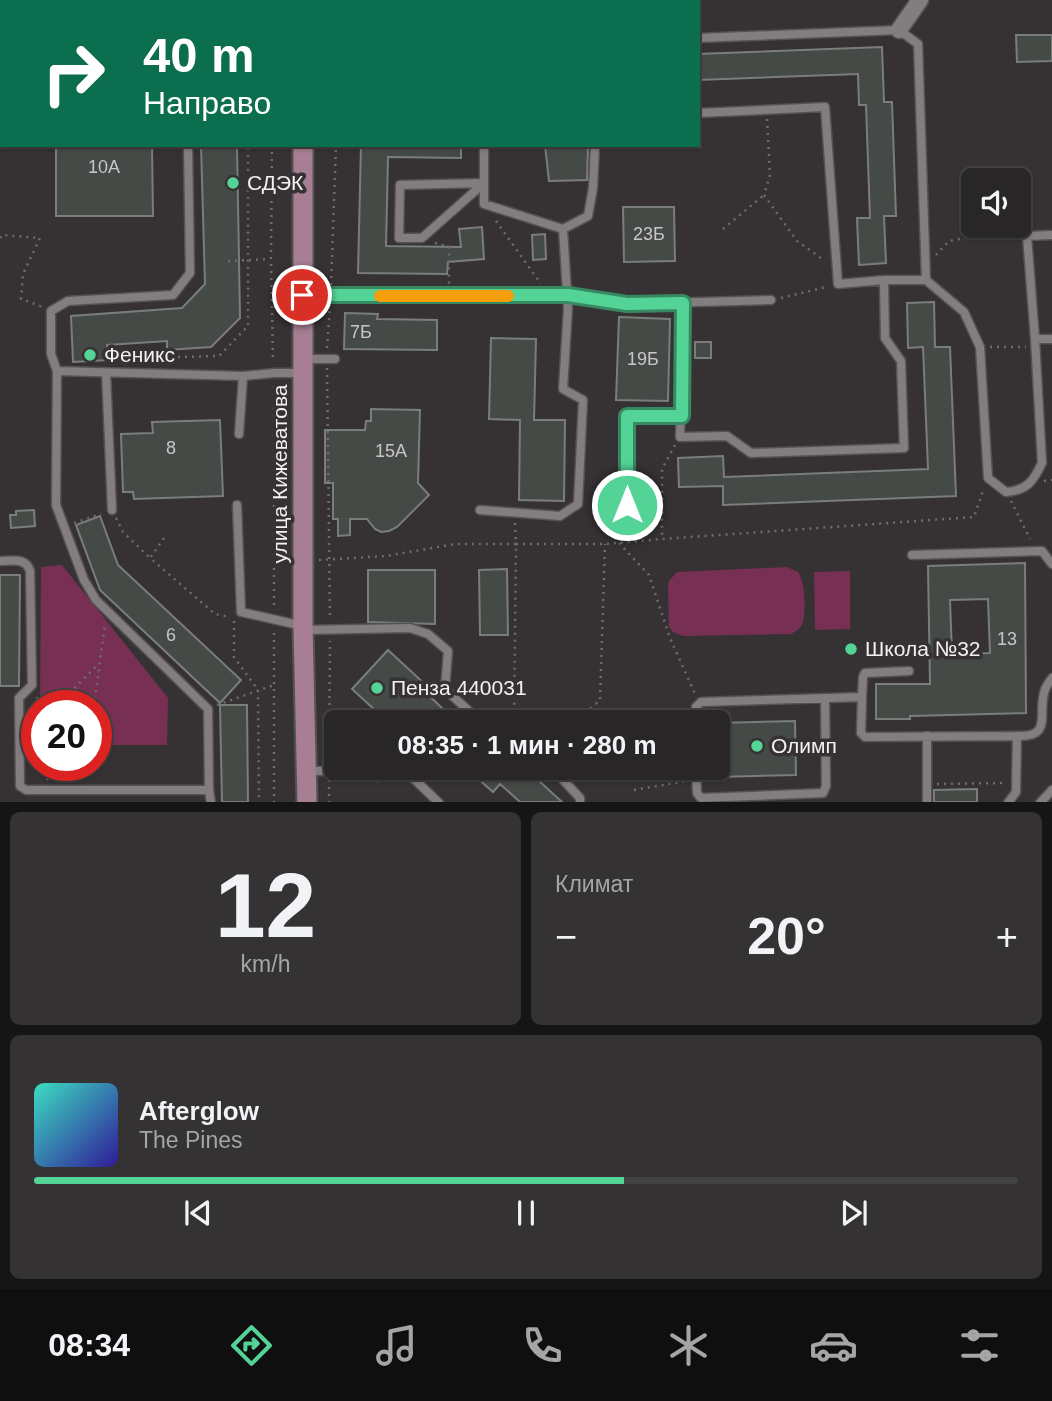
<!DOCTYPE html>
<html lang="ru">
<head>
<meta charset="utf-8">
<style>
  body { margin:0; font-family:Helvetica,sans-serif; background:#343233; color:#f1f3f6; height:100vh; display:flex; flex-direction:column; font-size:26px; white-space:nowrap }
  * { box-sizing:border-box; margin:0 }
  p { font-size:23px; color:#a5a5a7 }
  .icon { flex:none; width:38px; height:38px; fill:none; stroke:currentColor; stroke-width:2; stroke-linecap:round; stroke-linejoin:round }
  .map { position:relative; height:802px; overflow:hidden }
  .side { display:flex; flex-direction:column; gap:10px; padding:10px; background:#161515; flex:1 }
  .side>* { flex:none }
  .guide { position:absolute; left:0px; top:0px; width:700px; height:147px; box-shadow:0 2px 5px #0004,0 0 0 2px #444344; background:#0b6e4f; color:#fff; overflow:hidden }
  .controls { position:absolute; left:961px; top:168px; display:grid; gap:14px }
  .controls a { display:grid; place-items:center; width:70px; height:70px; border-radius:10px; background:#282627; box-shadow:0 2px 5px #0004,0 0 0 2px #444344; font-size:35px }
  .speed { position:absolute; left:21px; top:690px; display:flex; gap:14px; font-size:35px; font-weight:700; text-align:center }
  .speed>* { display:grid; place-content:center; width:91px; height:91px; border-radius:50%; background:#282627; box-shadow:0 2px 5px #0004,0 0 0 2px #444344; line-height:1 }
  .speed .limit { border:10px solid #d22; background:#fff; color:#111 }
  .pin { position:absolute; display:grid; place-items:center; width:60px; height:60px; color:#fff; margin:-30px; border:4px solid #fff; border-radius:50%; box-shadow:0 2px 7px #0007 }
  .me { position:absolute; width:77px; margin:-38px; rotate:0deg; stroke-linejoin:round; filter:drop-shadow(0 0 5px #0008) }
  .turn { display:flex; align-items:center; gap:24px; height:147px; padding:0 28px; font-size:32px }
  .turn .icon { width:91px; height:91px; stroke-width:2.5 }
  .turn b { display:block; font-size:49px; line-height:60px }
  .big { font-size:52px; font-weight:700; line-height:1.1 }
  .side .widget { flex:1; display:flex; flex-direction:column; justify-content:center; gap:10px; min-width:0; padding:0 24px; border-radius:10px; background:#343233 }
  .side .dial { align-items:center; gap:0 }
  .dial b { font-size:91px; line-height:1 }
  .song { display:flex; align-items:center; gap:21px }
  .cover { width:84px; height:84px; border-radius:10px; background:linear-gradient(135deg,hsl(170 70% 55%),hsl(250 70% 35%)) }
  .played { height:7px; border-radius:4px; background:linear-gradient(90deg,#54d396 60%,#444344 60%) }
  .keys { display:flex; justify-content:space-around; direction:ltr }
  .heat { display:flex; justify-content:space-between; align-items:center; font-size:38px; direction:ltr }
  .side .tiles { flex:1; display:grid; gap:10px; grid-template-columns:1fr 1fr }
  .widget:last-child { grid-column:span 2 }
  .trip { position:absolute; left:324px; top:710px; width:406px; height:70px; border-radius:10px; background:#282627; box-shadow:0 2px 5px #0004,0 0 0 2px #444344; font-weight:700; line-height:70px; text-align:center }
  .tabs { display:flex; height:112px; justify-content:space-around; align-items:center; background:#100f10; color:#a5a5a7 }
  .tabs .icon { width:49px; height:49px }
  .tabs .selected { color:#54d396 }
  .tabs b { font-size:32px; color:#f1f3f6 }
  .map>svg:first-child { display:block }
</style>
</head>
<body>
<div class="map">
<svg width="1052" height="803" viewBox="0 0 1052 803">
  <rect width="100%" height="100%" fill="#363234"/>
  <path fill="#772f54" d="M62,565L168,698L167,745H96V705H40L41,567Z
    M787,567L798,572C805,581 806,611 803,622C801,628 797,631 791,634L683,636L673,632L669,627L668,587L669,581L677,572Z
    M850,571V629L815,630L814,572Z"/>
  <path fill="#464a47" stroke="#797e7b" stroke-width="2" fill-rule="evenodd" d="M1016,35H1052V61L1017,62Z
    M882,47L884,102H892L896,216H884L886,263L859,265L857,218H870L866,105H859L858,74L698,80V54Z
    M56,145H152L153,216H56Z
    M201,145H237L240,318L211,347L167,350V341L107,345L108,360L73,362L71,316L182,308L205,284Z
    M361,145H461V158L388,157L386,246L461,247L459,229L482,227L484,259L448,262L447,274L358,273Z
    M545,145L588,147L587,180L549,181Z
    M623,207H674L675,261L624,262Z
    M545,234L546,259L533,260L532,235Z
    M934,302L935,347H950L956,496L723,505V486L679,487L678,458L723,456L724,477L928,469L923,347L908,348L907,303Z
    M345,313L378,314L377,319L437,320V350L344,349Z
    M619,317L670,319L668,401L616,400Z
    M491,338L536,339L534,420H565L564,501L519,500L520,420L489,419Z
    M695,342H711V358H695Z
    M371,409L420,410L418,483L429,495L397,527L389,531L381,532L375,529L367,519H350V535L338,536V519H333V483H325V430H365L366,421H371Z
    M220,420L223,496L134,499L133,492H123L121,434L153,433L152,422Z
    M34,510L35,526L11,528L10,515H16V511Z
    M100,516L118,565L241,680L220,703L100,590L76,525Z
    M1025,563L1026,713L910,716V719H876V684H930L928,566ZM988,599L990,653L952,654L950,600Z
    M507,569L508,635H480L479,570Z
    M368,570H435V624L368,622Z
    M0,575H20L19,686H0Z
    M388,650L428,687L424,691L458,723H417L405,712L395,723H389L352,689Z
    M220,705H247L248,802H222Z
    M795,721L796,775L718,777V723Z
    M466,768H525L562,802H520L500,784L493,792Z
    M977,789V802H934V790Z"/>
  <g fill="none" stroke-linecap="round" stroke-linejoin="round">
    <g stroke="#555253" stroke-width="11">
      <path id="service" d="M201,0L203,2
        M80,1L112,0
        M698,38L899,30L918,44L926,280L964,312L980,347L988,478L1006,492C1027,490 1033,482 1042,463L1035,339H1052
        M698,113L825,107L838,284L884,280
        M188,145L190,273L173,295L68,301L51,311V354L57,371L243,376
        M484,183L422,238H399L400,185Z
        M563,229L588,216L593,188L595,145
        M305,295H568L627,304L771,300
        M683,303L680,437L727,436L751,453L904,448L901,361L885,338L884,280H926
        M1035,339L1027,236L1052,235
        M303,359H335
        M57,371L56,505L84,580L96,600L208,709L209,790L211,803
        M106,373L112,510
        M239,434L243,376L274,373H303
        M237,505L241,612L303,626
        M627,505V416H682
        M480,510L560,516L578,504L583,400L563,389L568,308L563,229L484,204V145
        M912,555L1042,551L1052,564
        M0,561C12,561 26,557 30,571L32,685L19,698L20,786L26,790H209
        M305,630L410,628L428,634L448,651L445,689L482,723
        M862,697L863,677L865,673L909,671
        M696,723V707L701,702L862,697L861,733L865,737L1017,736L1016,792L1008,803
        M1017,736C1052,737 1038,717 1044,693C1045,687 1049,683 1052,678
        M552,768L580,798V803
        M696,768L697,793L701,798L823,793L826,786L825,698
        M306,771H346L377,777L409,774L439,803
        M927,803V736
        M1040,803L1052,790"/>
    </g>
    <g stroke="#555253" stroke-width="19">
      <path id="minor" d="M899,30L920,0"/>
    </g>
    <g stroke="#555253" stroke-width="23">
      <path id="secondary" d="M304,2V0
        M303,145V626L307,803"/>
    </g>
    <path stroke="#706c6e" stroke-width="2.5" stroke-dasharray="2 5" stroke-linecap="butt" d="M23,0V2
      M614,0V2
      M265,2L267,0
      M273,2V0
      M767,119L770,175L764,195L797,241L825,261
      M272,145L271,259L273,362
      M496,221L541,284
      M723,229L764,195
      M0,238L2,235L40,238L23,274L21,299L43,307
      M435,243L449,247V286
      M936,255L949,241L1000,231L1017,234
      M228,261L270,259
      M331,285L336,145
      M781,298L826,287
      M990,347H1026
      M327,348L330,305
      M141,363V358L219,356L248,326V145
      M327,368L330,617
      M274,386V607
      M675,445L662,469V539L974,517L984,488
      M1044,481L1052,480
      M273,497H286
      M1011,501L1030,539
      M116,518L123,532L150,558
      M74,523L101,514
      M515,523L516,544H605L662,539
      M164,538L150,558L215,614L230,617
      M619,543L649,575L670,638L695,694
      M319,560L386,556L455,544H516L514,723
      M234,621V657L258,690L259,803
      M36,698L66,697L99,663
      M60,705L66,697
      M91,705L95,698L105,624
      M217,705L274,685
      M575,723L600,700L605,544
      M30,744L37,736
      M329,761L330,641
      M47,780L56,765
      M937,784L1004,783
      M634,790L686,781
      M274,803V631
      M329,803V781"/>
    <use href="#service" stroke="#837d7f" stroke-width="8"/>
    <use href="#minor" stroke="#837d7f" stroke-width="16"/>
    <use href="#secondary" stroke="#a87f92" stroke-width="19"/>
  </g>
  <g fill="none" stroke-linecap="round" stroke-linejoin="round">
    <g stroke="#378962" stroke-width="18">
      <path id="route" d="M302,295H568L627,304L683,303L682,416H627V505"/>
    </g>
    <use href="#route" stroke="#54d396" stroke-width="12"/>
    <path stroke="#f59e0b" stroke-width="12" d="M380,296H508"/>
  </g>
  <g fill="#54d396" stroke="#363234" stroke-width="2.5">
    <circle cx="233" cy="183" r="7"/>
    <circle cx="90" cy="355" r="7"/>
    <circle cx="851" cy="649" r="7"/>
    <circle cx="377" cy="688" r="7"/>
    <circle cx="757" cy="746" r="7"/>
  </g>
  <g text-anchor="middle" stroke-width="7" stroke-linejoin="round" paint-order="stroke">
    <g font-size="18" fill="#c8c6c6">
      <text x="104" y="173">10А</text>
      <text x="649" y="240">23Б</text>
      <text x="361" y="338">7Б</text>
      <text x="643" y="365">19Б</text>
      <text x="171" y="454">8</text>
      <text x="391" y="457">15А</text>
      <text x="171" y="641">6</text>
      <text x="1007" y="645">13</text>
    </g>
    <g font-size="21" fill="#f3f0f1" stroke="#363234" text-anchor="start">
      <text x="247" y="190">СДЭК</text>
      <text x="104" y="362">Феникс</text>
      <text x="865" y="656">Школа №32</text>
      <text x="391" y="695">Пенза 440031</text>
      <text x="771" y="753">Олимп</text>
    </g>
    <g font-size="21" fill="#f3f0f1" stroke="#363234">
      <text transform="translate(280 474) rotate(-90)" y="7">улица Кижеватова</text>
    </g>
  </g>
</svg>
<div class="controls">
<a><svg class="icon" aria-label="sound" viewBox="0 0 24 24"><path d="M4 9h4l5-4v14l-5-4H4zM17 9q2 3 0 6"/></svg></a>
</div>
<div class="speed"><div class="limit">20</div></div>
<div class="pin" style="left:302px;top:295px;background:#d93025"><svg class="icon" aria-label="arrive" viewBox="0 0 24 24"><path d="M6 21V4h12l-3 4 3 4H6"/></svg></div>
<svg class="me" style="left:627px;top:505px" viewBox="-20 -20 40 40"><circle r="17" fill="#54d396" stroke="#fff" stroke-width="3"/><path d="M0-11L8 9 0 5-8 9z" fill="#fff"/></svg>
<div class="trip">08:35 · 1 мин · 280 m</div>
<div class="guide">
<div class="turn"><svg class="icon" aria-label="right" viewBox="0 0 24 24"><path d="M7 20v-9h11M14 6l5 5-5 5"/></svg><div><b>40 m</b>Направо</div></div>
</div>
</div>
<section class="side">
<div class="tiles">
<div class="widget dial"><b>12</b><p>km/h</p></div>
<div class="widget"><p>Климат</p>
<div class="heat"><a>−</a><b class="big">20°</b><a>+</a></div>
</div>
<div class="widget">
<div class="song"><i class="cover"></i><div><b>Afterglow</b><p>The Pines</p></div></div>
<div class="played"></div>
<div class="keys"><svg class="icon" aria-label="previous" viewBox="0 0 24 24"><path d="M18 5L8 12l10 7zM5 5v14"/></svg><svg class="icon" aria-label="pause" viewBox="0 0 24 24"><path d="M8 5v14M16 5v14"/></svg><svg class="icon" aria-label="next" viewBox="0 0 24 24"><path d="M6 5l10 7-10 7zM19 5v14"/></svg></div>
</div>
</div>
</section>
<nav class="tabs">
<b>08:34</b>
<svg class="icon selected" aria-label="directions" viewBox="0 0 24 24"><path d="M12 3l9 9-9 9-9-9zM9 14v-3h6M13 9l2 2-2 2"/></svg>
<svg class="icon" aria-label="music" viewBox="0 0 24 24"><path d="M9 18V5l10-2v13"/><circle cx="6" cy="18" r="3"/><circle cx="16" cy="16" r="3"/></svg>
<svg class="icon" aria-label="phone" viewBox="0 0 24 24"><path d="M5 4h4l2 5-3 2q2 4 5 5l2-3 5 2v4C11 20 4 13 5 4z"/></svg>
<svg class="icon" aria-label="climate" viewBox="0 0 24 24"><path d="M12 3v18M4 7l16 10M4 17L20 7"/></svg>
<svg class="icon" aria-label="car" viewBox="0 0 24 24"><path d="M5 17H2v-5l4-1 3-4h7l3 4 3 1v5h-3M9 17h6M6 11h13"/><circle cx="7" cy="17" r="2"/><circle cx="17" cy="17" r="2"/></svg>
<svg class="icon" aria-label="filters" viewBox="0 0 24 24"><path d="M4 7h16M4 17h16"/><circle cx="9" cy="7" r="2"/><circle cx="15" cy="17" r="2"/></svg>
</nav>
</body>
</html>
